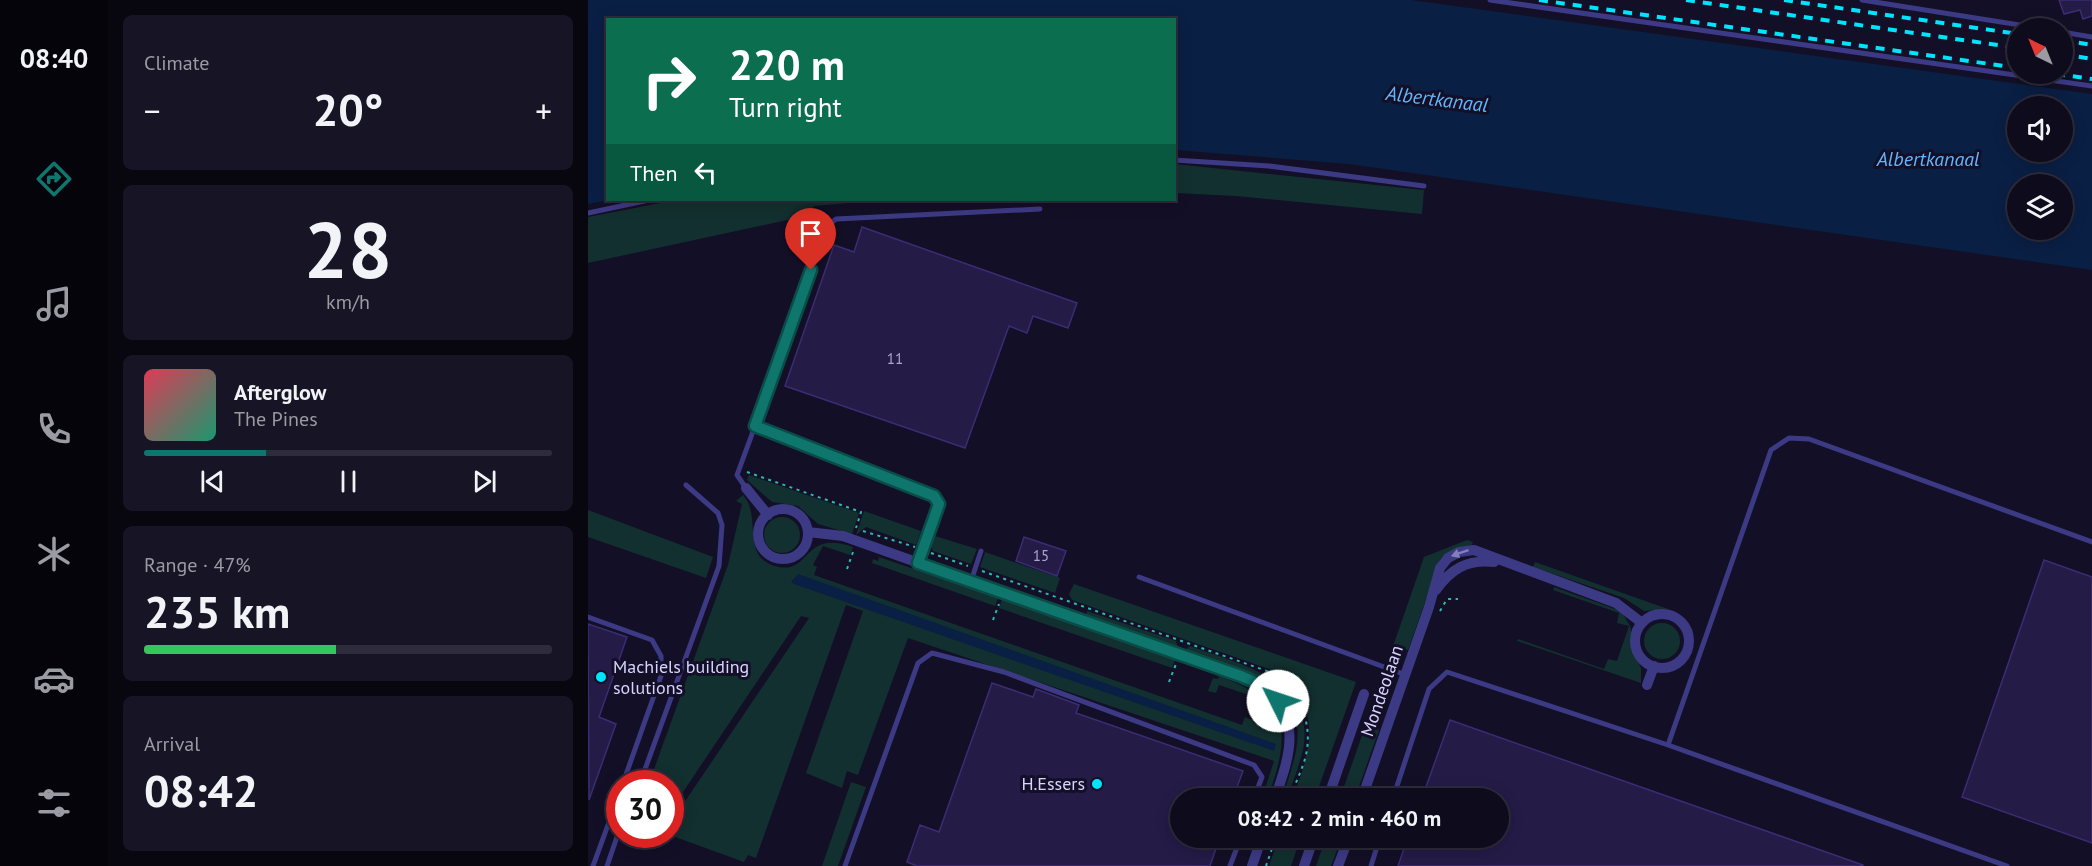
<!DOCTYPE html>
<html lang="en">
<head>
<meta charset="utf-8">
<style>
  body { margin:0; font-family:"PT Sans",sans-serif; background:#171425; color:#f1f3f6; height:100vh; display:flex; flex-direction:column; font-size:22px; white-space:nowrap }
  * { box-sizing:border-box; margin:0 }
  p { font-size:20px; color:#9b9ba3 }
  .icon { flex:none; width:33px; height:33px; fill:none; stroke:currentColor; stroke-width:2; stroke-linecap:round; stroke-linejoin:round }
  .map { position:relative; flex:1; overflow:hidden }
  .panel { display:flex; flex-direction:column; gap:15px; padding:15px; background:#08060f; width:480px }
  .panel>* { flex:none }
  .top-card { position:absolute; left:18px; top:18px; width:570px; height:183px; border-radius:0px; box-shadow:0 3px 15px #0003,0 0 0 2px #2e2b3b; background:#0b6e4f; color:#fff; overflow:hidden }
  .needle { width:39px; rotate:317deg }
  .controls { position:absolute; left:1419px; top:18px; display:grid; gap:12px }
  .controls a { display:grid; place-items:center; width:66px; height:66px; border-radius:50%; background:#0e0b1c; box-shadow:0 3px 15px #0003,0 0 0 2px #2e2b3b; font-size:30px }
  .speed { position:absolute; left:18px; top:770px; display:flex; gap:12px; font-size:30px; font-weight:700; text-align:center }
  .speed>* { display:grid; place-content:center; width:78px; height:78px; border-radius:50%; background:#0e0b1c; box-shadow:0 3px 15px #0003,0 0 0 2px #2e2b3b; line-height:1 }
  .speed .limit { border:9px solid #d22; background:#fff; color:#111 }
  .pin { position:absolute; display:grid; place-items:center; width:51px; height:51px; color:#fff; margin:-62px -26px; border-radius:50% 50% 50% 0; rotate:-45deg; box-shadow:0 0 6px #0007 }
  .pin .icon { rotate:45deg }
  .me { position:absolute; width:66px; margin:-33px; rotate:311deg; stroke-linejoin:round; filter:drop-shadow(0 0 4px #0008) }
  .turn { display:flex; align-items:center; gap:21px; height:126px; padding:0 24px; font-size:27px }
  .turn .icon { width:78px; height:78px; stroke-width:2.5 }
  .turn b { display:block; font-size:42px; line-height:51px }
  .then { display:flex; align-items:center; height:57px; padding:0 24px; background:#0003; gap:12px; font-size:22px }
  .big { font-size:45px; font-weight:700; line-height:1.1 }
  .panel .card { flex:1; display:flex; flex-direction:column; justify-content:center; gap:9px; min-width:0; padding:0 21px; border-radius:9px; background:#171425 }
  .panel .dial { align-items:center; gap:0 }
  .dial b { font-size:78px; line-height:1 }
  .song { display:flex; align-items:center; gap:18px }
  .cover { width:72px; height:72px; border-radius:9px; background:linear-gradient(135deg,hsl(350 70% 55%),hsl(160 70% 35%)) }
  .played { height:6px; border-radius:3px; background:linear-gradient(90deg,#0f766e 30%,#2e2b3b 30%) }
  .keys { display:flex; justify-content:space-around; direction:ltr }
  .heat { display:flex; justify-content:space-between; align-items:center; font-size:33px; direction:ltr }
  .charge { height:9px; border-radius:4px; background:linear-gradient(90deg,#34c759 47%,#2e2b3b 0) }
  .trip { position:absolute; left:582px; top:788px; width:339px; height:60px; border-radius:30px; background:#0e0b1c; box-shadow:0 3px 15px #0003,0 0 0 2px #2e2b3b; font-weight:700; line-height:60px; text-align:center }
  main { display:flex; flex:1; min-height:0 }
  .dock { display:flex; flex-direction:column; width:108px; justify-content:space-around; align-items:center; background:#06040b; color:#9b9ba3 }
  .dock .icon { width:42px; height:42px }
  .dock .on { color:#0f766e }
  .dock b { font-size:27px; color:#f1f3f6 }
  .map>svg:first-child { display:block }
</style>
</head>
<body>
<main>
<nav class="dock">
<b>08:40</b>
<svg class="icon on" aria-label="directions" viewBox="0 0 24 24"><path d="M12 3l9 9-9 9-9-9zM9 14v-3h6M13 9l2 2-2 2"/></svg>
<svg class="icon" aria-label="music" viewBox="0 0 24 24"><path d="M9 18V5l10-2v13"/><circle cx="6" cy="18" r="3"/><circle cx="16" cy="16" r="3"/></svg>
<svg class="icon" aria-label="phone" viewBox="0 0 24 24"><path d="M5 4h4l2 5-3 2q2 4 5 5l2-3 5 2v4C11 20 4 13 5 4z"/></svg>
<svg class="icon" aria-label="climate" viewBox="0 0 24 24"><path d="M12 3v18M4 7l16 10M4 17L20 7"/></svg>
<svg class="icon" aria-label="car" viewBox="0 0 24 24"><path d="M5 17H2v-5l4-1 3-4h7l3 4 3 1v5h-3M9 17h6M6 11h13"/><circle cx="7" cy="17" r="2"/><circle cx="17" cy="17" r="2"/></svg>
<svg class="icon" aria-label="filters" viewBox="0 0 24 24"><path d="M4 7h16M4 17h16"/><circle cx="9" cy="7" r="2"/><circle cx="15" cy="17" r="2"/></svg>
</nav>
<section class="panel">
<div class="card"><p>Climate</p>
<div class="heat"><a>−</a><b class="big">20°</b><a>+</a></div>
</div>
<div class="card dial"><b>28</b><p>km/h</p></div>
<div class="card">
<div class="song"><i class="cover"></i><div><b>Afterglow</b><p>The Pines</p></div></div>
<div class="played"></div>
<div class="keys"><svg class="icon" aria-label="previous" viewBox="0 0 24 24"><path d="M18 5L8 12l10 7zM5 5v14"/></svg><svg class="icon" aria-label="pause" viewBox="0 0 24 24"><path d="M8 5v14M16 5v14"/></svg><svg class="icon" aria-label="next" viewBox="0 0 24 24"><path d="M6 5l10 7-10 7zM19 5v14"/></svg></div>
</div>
<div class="card"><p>Range · 47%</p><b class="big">235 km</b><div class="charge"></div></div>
<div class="card"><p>Arrival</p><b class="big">08:42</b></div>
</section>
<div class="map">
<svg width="1504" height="866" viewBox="0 0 1504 866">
  <rect width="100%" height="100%" fill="#130f26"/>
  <path fill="#12302f" d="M587,164L836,190L834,214L648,196L587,193Z
    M88,200H294L226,206L222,215L0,263V217Z
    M161,475L271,513L264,534L230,524L210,506L184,502L159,480Z
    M155,495C175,517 151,559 191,567C223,573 215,529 265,547L262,555L235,546L225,565L229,567L226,575L654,725L657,717L667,721L673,699L631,685L628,693L620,691L625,678L630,679L631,676C703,703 703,731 680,798H674L686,761L320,638L270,775L259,771L254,788L218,773L275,611L258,605L168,858L160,855L156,862L79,834H82L83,822L221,618L213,616L83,810L82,783H61L140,565L154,504L148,501Z
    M0,510L125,557L118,578L0,537Z
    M276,511L333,531L328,545L278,527L268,535Z
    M176 535a18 18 0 1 1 36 0a18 18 0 1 1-36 0Z
    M347,536L389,549L383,564L345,551L343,546Z
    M879,540L885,542L883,546C869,546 862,551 852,560L820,650L814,648L803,652L836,557Z
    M397,552L472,578L467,593L392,567Z
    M291,557L410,598L407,606L284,563L285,559L290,561Z
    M947,562L1080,609L1056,611L1036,598L945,567Z
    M486,584L768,682L727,798H705C724,745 737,705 681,669L484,600L481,594Z
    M966,587L1027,609L1035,614L1043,628V646L1053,668V683L929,641L930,639L1016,669L1020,659L1029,661L1041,626L1029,623L1031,613L965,590Z
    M414,599L587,660L584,668L411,608Z
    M499,611L588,641L590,648L498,616Z
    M1056 641a18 18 0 1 1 36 0a18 18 0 1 1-36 0Z
    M602,646C651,664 729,680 715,750C711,766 705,782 699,798H694C709,753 726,712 678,680L596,651Z
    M790,690L788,722L791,730L767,798H752Z
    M263,782L278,787L250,866H234Z
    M691,837H713L703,866H681Z
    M738,837H754L743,866H728Z"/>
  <path fill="#0a1f44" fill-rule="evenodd" d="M0,0H823L1504,94V270L761,164L587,150L586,20H20V200H22L0,204ZM1430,106H1474V152H1430ZM1430,184H1474V230H1430Z
    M210,574L688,744L686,751L206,584L203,582Z"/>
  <path fill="#241b47" stroke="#3b2d73" stroke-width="1.5" d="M1471,0H1504V16L1495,19L1492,10L1476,14Z
    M274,227L489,303L480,328L445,316L439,333L421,326L377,448L197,386L246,245L266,252Z
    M436,537L478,551L469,576L428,561Z
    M1456,560L1504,577V843L1374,797Z
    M0,624L39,637L11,717L28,724L1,800Z
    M404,683L445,697L448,689L491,705L488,713L655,771L645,798H592V837H632L622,866H329L319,862L332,825L351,832Z
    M862,720L1275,865V866H810L820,837H910V798H834Z"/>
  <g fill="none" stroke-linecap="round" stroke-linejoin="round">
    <path stroke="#2fb8b0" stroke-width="2" stroke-dasharray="3 4.5" stroke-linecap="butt" d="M159,472L273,512L268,528
      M275,531L327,547
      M343,553L380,566
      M259,569L265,552
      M394,571L679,671C706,688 724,715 719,749C717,765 707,783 702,798
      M852,611L859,599H870
      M405,620L411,604
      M581,682L588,664
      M678,866L688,837"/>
    <path stroke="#3d3a85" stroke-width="5" d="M902,0L1504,86
      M1274,0L1451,28
      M1474,32L1504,37
      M586,160L681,166L836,186
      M0,213L61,200
      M167,426L239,226L248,219L452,209
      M158,488L149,475L167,426L346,496L351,505L330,563
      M551,577L818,675
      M383,581L393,551
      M0,617L64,640L73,656V676L35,783
      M1080,745L1183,450L1201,438L1221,439L1504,542
      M52,783L131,566L134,525L130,513L98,485
      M805,798L841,689L859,672L1080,745L1419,866
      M5,866L32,792
      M19,866L32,828
      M257,866L330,663L344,653L416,672L666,765L674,777L666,798
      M642,866L653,837
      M783,866L792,837"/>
    <path stroke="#3d3a85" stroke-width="10" d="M158,488L180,515
      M170 534a25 25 0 1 1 50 0a25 25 0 1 1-50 0Z
      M220,532L255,536L674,685C715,718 702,755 687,798
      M848,590C863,569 879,559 906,562
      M1047 641a27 27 0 1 1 54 0a27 27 0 1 1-54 0Z
      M1059,685L1066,666
      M740,798L776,694
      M774,798L841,607L852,568L860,558L871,552L886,550L1028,603L1054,623
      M664,866L674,837
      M716,866L726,837
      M750,866L761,837"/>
    <path stroke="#00e5ff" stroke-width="4" stroke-dasharray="9 8" stroke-linecap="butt" d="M951,0L1430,68
      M1098,0L1430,48
      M1196,0L1430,34
      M1474,40L1504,45
      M1474,54L1504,59
      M1468,74L1504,79"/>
  </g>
  <defs><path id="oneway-solid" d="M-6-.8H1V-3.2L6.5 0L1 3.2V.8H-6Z" transform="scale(1.5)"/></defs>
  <use fill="#837fbc" href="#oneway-solid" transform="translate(872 553) rotate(161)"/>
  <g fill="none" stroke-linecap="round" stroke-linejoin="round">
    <g stroke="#0a4d48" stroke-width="15">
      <path id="route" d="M223,270L167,426L346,496L351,504L330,563L653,676L674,685L690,701"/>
    </g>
    <use href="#route" stroke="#0f766e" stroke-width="10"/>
  </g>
  <g fill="#00e5ff" stroke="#130f26" stroke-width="2">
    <circle cx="13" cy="677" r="6"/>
    <circle cx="509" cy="784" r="6"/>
  </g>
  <g text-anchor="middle" stroke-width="6" stroke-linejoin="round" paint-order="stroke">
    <g font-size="15" fill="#aca6d1">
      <text x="307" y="364">11</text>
      <text x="453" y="561">15</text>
    </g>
    <g font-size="18" fill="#d9d4ff" stroke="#130f26" text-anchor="start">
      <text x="25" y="673">Machiels building<tspan x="25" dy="21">solutions</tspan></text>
      <text x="497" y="790" text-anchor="end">H.Essers</text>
    </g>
    <g font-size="18" fill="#d9d4ff" stroke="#130f26">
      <text transform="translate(794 691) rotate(-71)" y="6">Mondeolaan</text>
    </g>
    <g font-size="20" font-style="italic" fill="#62b6ff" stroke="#130f26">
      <text transform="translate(849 99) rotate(7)" y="7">Albertkanaal</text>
      <text x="1340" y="166">Albertkanaal</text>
    </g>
  </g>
</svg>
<div class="controls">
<a><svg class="needle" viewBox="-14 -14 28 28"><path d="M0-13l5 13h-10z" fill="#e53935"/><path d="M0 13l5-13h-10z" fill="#9b9ba3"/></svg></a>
<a><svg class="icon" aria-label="sound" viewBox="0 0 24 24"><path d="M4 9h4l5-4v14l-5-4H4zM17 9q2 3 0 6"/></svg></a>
<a><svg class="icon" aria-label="layers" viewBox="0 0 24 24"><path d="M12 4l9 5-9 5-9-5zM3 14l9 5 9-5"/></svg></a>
</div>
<div class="speed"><div class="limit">30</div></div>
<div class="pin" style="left:223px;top:270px;background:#d93025"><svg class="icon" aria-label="arrive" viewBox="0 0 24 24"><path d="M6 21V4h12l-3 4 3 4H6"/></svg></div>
<svg class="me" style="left:690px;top:701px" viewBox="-20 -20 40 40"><circle r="19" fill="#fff"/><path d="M0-13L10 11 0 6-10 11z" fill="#0f766e"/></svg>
<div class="trip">08:42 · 2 min · 460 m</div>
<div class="top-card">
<div class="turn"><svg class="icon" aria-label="right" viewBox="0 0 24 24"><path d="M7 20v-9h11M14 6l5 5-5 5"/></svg><div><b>220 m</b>Turn right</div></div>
<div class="then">Then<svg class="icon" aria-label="left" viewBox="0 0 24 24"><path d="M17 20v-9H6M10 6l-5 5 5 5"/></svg></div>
</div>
</div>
</main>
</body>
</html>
